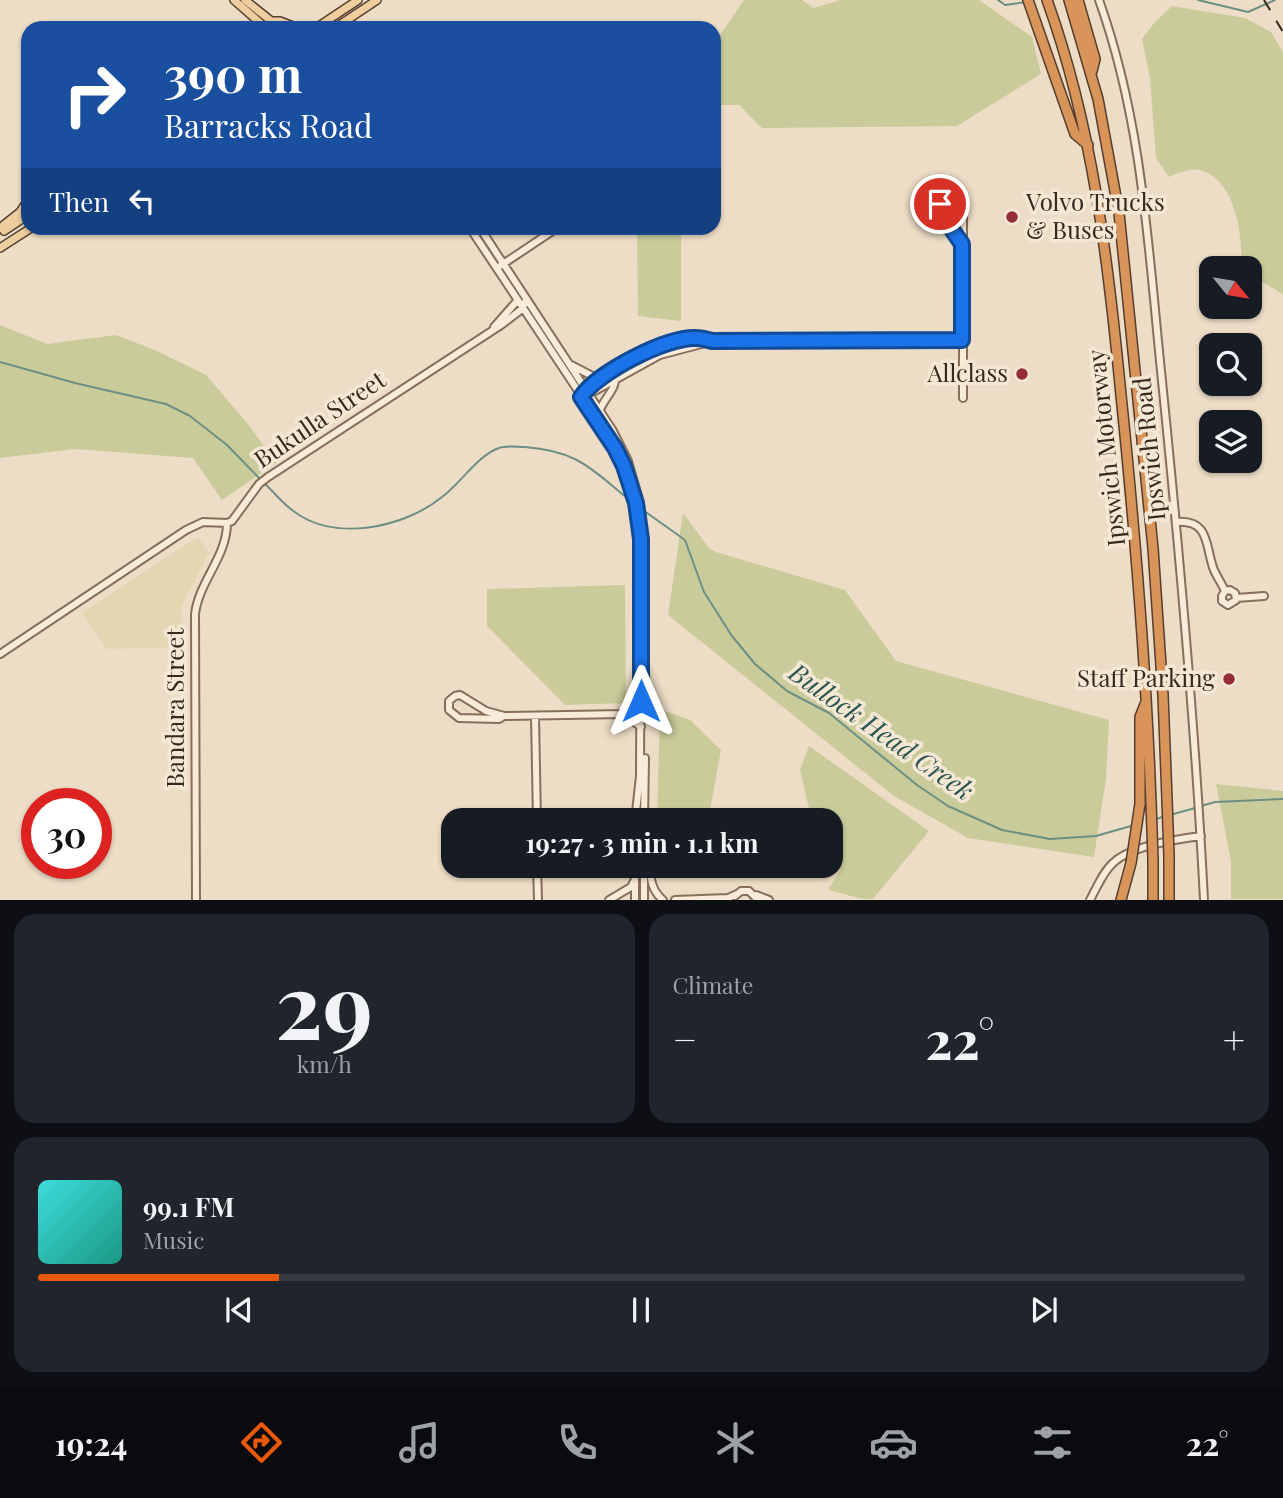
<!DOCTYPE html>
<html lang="en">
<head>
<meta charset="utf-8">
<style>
  body { margin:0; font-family:"Playfair Display",serif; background:#20242c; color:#f1f3f6; height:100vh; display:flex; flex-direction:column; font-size:26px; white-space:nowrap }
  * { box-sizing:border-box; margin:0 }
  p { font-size:23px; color:#9ea1a6 }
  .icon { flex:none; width:38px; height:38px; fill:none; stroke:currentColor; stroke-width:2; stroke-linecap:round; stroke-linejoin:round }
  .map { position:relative; height:900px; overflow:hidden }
  .sheet { display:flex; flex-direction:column; gap:14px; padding:14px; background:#0d0f14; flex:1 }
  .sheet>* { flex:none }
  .hud { position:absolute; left:21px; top:21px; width:700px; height:214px; border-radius:21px; box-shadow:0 2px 5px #0004; background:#1a4fa0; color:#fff; overflow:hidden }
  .needle { width:46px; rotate:120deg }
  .tools { position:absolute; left:1199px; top:256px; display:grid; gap:14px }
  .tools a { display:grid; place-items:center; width:63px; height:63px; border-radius:14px; background:#171b24; box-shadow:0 2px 5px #0004; font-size:35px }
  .speed { position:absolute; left:21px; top:788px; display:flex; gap:14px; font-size:35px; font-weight:700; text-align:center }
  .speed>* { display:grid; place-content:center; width:91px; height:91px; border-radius:50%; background:#171b24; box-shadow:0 2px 5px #0004; line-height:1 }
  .speed .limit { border:10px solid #d22; background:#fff; color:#111 }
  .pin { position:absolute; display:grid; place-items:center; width:60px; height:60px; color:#fff; margin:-30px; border:4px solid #fff; border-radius:50%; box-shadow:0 2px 7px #0007 }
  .me { position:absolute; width:77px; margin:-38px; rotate:0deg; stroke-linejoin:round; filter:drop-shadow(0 0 5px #0008) }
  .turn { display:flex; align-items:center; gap:24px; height:147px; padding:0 28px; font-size:32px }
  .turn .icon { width:91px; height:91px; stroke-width:2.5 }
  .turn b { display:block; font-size:49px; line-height:60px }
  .then { display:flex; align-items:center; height:66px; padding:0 28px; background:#0003; gap:14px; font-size:26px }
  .big { font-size:52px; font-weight:700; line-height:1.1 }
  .sheet .card { flex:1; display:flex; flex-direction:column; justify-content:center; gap:10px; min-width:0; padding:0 24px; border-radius:21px; background:#20242c }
  .sheet .dial { align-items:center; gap:0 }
  .dial b { font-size:91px; line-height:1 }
  .song { display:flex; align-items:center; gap:21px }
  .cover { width:84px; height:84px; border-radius:10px; background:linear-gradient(135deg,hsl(180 70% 55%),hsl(170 70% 35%)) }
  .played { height:7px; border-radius:4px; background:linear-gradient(90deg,#ea580c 20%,#363941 20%) }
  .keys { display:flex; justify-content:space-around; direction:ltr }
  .heat { display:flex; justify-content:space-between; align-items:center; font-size:38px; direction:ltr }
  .sheet .tiles { flex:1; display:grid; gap:14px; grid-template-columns:1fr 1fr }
  .card:last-child { grid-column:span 2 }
  .trip { position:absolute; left:441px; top:808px; width:402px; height:70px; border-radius:21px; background:#171b24; box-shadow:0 2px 5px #0004; font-weight:700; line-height:70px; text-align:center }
  .tab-bar { display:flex; height:112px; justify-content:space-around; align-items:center; background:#090b0e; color:#9ea1a6 }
  .tab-bar .icon { width:49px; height:49px }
  .tab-bar .selected { color:#ea580c }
  .tab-bar b { font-size:32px; color:#f1f3f6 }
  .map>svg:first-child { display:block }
</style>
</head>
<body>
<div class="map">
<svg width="1283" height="900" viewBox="0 0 1283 900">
  <rect width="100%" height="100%" fill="#edddc6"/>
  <path fill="#e2d6b3" d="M198,537L209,553L181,607L183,647L107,649L82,613Z"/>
  <path fill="#cacb9a" d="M744,0H802L814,8L840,0H979L1032,37L1041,74L957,126L762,128L739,105H714V47L720,35Z
    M1172,6L1245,18L1271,32L1283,52V294L1250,275V268H1243L1241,265C1243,235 1235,179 1200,170C1190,168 1178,173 1169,177L1156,158L1150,78L1142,39L1155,22Z
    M637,228H681V321L638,316Z
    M0,325L47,344L116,335L157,351L206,375L248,424L276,463L222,500L193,458L75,449L0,458Z
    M683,513L709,548L716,552L845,590L896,661L1109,720L1106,779L1094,857L968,838L894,796L668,615Z
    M625,585L626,703L565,705L487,626V589Z
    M660,709L690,720L721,750L708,821H657Z
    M809,746L929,831L873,899C857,900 844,893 828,890L841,869L831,860V821H812L800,770Z
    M1216,784L1283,791V899H1231V861Z"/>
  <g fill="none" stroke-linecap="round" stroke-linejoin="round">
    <path stroke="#6e8f83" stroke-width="2" d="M998,0L1005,5L1026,2
      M1198,0L1248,12L1275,0
      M0,362L75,383L166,404L190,416L227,445L261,480
      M265,484C274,492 282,503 292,510C333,543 404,528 442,497C460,484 478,455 499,448C507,445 517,447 525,447C580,451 593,471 632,502
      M640,508L685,540L704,592L732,636L755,664L787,691L829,713L917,785L948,806L1002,830L1050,839L1096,836L1131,826
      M1201,806L1215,802L1283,799
      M1170,815L1195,808
      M1154,820L1165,816"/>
    <g stroke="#876f5c" stroke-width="10">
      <path id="minor" d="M1099,0C1142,120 1148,245 1161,371C1179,547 1195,723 1204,900
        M470,228L616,448L633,490L639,522L641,565L640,776L635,821
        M480,228L613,431L628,461L638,496
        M962,244L944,217L940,204L949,197H955L963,203V398
        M500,266L557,228
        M494,327L517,301
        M571,365L600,380
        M584,392C604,370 666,337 696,338C702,338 708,340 713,341L962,340
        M586,396L660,355L709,342
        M600,410C603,400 615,390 615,381
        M1176,522C1211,519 1205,548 1214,570C1217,577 1222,584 1225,591L1222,596V601L1228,605L1236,600L1235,593L1230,590L1225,591
        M1236,598L1264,596
        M0,654L186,530L203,522L227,523L232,521L259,484L268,477L501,325L522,309L526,300
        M645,660V600
        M624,714L641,727
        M504,716L486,711L460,695L455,696L449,701V710L459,718L499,719L504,716L624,714L635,709L640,702
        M535,716L537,821
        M644,821L645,758
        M537,866L538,900
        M635,866V900
        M650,866C650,879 652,891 663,900
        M756,895L769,900
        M735,896L741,891H749L758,900
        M196,900L195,614C199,581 227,557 227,523
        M609,900L631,887L635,879
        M644,900V866
        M675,900L728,898L737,894
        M1090,900C1097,887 1103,872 1113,863C1130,846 1177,839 1201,836"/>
    </g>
    <g stroke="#553e30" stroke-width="10">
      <path id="major" d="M234,0L266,28
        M245,0L280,28
        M272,21H280L298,28
        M316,28L358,0
        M335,28L377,0
        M0,228L20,212L28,200
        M4,231L28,215
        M0,248L31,228"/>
    </g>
    <g stroke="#553e30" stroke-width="12">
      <path id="highway" d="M1028,0L1075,134L1088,145
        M1047,0C1093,128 1108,260 1121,395C1135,531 1146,666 1151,802
        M1069,0L1098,99L1119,213L1153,548L1163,695L1167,799
        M1078,0L1095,59L1092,71
        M1140,804V717L1146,702
        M1169,856V900
        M1153,859V900
        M1121,900L1131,863"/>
    </g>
    <use href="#minor" stroke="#f8ebd9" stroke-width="6"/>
    <use href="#major" stroke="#eece9f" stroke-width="7"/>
    <use href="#highway" stroke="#d9945a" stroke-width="9"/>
    <path stroke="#38291f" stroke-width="2" stroke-dasharray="12 12" stroke-linecap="butt" d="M1264,0L1283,32"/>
    <g stroke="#553e30" stroke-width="12" stroke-linecap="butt">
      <path id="highway-bridge" d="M1167,799L1169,856
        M1151,802L1153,859
        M1131,863L1140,804"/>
    </g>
    <use href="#highway-bridge" stroke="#d9945a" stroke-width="9"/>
  </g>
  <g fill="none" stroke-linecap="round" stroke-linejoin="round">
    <g stroke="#114b97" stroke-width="18">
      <path id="route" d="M641,701V539L636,503L624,466L615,448L581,397C598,372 666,337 696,338C702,338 707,340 713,341L962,340V244L944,218L940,204"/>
    </g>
    <use href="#route" stroke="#1a73e8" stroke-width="12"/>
  </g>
  <g fill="#942e39" stroke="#f4e8d5" stroke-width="2.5">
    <circle cx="1012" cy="217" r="7"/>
    <circle cx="1022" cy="374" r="7"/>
    <circle cx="1229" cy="679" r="7"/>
  </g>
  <g text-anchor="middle" stroke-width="7" stroke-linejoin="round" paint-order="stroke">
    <g font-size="24" fill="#38291f" stroke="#f4e8d5" text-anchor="end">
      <text x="1026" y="211" text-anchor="start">Volvo Trucks<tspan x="1026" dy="28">&amp; Buses</tspan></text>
      <text x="1008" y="382">Allclass</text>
      <text x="1215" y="687">Staff Parking</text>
    </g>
    <g font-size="24" fill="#38291f" stroke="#f4e8d5">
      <text transform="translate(320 420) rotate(-34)" y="8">Bukulla Street</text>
      <text transform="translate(1107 448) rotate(-96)" y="8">Ipswich Motorway</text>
      <text transform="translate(1150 449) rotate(-96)" y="8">Ipswich Road</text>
      <text transform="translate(176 708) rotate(-90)" y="8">Bandara Street</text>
    </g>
    <g font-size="26" font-style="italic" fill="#2f5751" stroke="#f4e8d5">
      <text transform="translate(881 732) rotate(35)" y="9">Bullock Head Creek</text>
    </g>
  </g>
</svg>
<div class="tools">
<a><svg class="needle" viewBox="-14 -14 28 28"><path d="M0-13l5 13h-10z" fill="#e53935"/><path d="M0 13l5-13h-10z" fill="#9ea1a6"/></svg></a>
<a><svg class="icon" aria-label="search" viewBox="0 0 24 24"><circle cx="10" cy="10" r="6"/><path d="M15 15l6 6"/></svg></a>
<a><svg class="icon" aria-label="layers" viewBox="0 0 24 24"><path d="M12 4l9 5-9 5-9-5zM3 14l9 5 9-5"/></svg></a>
</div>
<div class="speed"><div class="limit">30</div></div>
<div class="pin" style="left:940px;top:204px;background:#d93025"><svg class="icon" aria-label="arrive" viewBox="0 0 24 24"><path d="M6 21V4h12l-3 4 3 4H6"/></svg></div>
<svg class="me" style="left:641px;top:701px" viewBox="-20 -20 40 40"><path d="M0-17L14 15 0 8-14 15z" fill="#1a73e8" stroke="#fff" stroke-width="4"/></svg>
<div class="trip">19:27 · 3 min · 1.1 km</div>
<div class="hud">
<div class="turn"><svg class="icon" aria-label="right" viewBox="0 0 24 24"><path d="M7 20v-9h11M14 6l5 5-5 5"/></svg><div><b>390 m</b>Barracks Road</div></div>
<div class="then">Then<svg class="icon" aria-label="left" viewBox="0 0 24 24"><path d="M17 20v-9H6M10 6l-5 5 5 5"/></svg></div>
</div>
</div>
<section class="sheet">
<div class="tiles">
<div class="card dial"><b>29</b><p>km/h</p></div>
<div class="card"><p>Climate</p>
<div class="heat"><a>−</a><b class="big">22°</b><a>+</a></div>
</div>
<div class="card">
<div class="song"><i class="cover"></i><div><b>99.1 FM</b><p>Music</p></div></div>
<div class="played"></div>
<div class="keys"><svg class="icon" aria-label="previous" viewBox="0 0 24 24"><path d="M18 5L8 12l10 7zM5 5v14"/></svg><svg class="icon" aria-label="pause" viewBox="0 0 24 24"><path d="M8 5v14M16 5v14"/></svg><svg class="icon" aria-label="next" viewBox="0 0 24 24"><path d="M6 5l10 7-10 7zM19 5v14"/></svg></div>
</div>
</div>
</section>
<nav class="tab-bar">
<b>19:24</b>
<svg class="icon selected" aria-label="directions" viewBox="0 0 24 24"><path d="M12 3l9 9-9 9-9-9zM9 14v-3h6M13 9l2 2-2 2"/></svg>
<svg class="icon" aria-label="music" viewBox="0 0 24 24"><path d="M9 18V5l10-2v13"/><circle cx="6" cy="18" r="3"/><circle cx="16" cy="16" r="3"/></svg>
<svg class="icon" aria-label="phone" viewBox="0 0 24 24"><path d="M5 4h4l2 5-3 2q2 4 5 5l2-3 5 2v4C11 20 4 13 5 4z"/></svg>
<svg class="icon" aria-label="climate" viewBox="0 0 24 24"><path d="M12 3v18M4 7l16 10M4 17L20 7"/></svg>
<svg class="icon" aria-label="car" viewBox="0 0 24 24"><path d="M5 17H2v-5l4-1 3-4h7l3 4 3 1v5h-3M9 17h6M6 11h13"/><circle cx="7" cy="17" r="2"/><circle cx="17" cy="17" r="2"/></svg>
<svg class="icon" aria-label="filters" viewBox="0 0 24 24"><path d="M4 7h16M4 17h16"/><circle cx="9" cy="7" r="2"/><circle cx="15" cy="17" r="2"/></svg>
<b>22°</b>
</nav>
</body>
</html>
